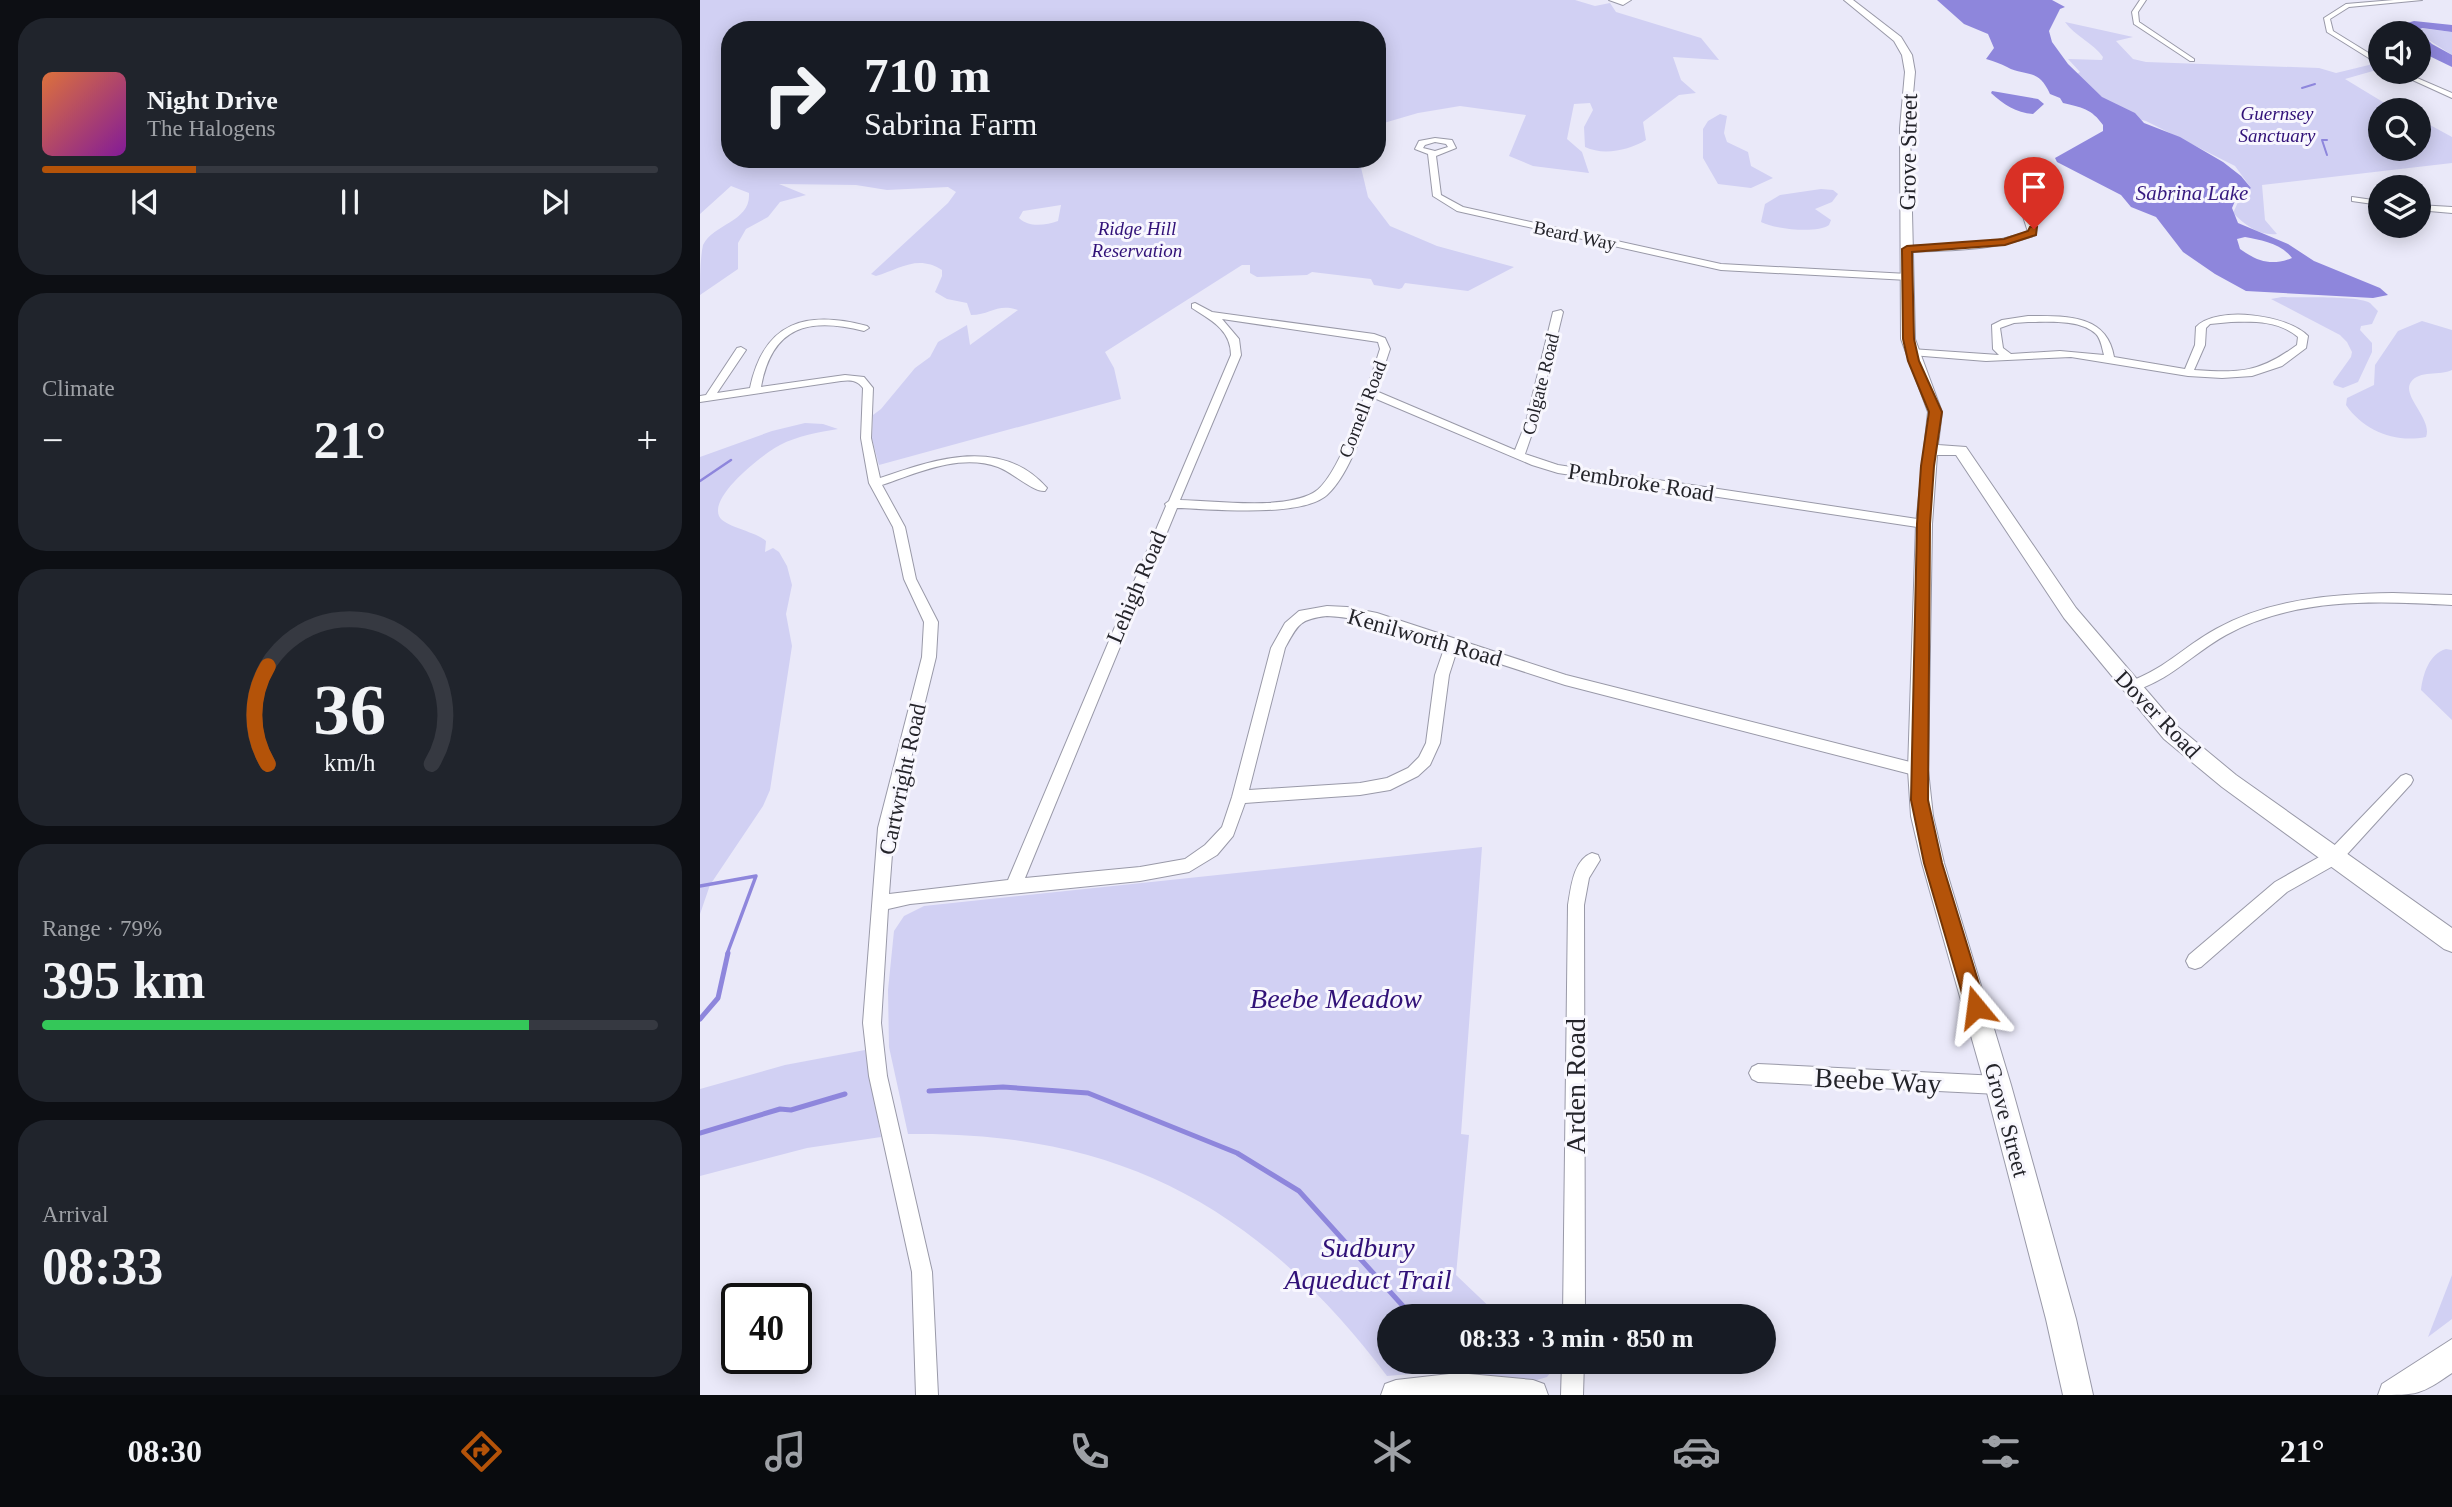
<!DOCTYPE html>
<html lang="en">
<head>
<meta charset="utf-8">
<style>
  body { margin:0; font-family:Georgia,serif; background:#20242c; color:#f1f3f6; height:100vh; display:flex; flex-direction:column; font-size:26px; white-space:nowrap }
  * { box-sizing:border-box; margin:0 }
  p { font-size:23px; color:#9ea1a6 }
  .icon { flex:none; width:38px; height:38px; fill:none; stroke:currentColor; stroke-width:2; stroke-linecap:round; stroke-linejoin:round }
  .map { position:relative; flex:1; overflow:hidden }
  .drawer { display:flex; flex-direction:column; gap:18px; padding:18px; background:#0d0f14; width:700px }
  .drawer>* { flex:none }
  .hud { position:absolute; left:21px; top:21px; width:665px; height:147px; border-radius:28px; box-shadow:0 4px 18px #0003; background:#171b24; color:#f1f3f6; overflow:hidden }
  .fabs { position:absolute; left:1668px; top:21px; display:grid; gap:14px }
  .fabs a { display:grid; place-items:center; width:63px; height:63px; border-radius:50%; background:#171b24; box-shadow:0 4px 18px #0003; font-size:35px }
  .speed { position:absolute; left:21px; top:1283px; display:flex; gap:14px; font-size:35px; font-weight:700; text-align:center }
  .speed>* { display:grid; place-content:center; width:91px; height:91px; border-radius:50%; background:#171b24; box-shadow:0 4px 18px #0003; line-height:1 }
  .speed .limit { border:4px solid #111; border-radius:10px; background:#fff; color:#111 }
  .pin { position:absolute; display:grid; place-items:center; width:60px; height:60px; color:#fff; margin:-72px -30px; border-radius:50% 50% 50% 0; rotate:-45deg; box-shadow:0 0 7px #0007 }
  .pin .icon { rotate:45deg }
  .me { position:absolute; width:77px; margin:-38px; rotate:344deg; stroke-linejoin:round; filter:drop-shadow(0 0 5px #0008) }
  .turn { display:flex; align-items:center; gap:24px; height:147px; padding:0 28px; font-size:32px }
  .turn .icon { width:91px; height:91px; stroke-width:2.5 }
  .turn b { display:block; font-size:49px; line-height:60px }
  .big { font-size:52px; font-weight:700; line-height:1.1 }
  .drawer .widget { flex:1; display:flex; flex-direction:column; justify-content:center; gap:10px; min-width:0; padding:0 24px; border-radius:28px; background:#20242c }
  .drawer .dial { align-items:center; gap:0 }
  .dial svg { height:182px; overflow:visible; fill:none; stroke:#363941; stroke-width:7; stroke-linecap:round; text-anchor:middle }
  .dial text { fill:#f1f3f6; stroke:none }
  .song { display:flex; align-items:center; gap:21px }
  .cover { width:84px; height:84px; border-radius:10px; background:linear-gradient(135deg,hsl(20 70% 55%),hsl(290 70% 35%)) }
  .played { height:7px; border-radius:4px; background:linear-gradient(90deg,#b45309 25%,#363941 25%) }
  .keys { display:flex; justify-content:space-around; direction:ltr }
  .heat { display:flex; justify-content:space-between; align-items:center; font-size:38px; direction:ltr }
  .charge { height:10px; border-radius:5px; background:linear-gradient(90deg,#34c759 79%,#363941 0) }
  .trip { position:absolute; left:677px; top:1304px; width:399px; height:70px; border-radius:35px; background:#171b24; box-shadow:0 4px 18px #0003; font-weight:700; line-height:70px; text-align:center }
  .tabs { display:flex; height:112px; justify-content:space-around; align-items:center; background:#090b0e; color:#9ea1a6 }
  .tabs .icon { width:49px; height:49px }
  .tabs .on { color:#b45309 }
  .tabs b { font-size:32px; color:#f1f3f6 }
  main { display:flex; flex:1; min-height:0 }
  .map>svg:first-child { display:block }
</style>
</head>
<body>
<main>
<section class="drawer">
<div class="widget">
<div class="song"><i class="cover"></i><div><b>Night Drive</b><p>The Halogens</p></div></div>
<div class="played"></div>
<div class="keys"><svg class="icon" aria-label="previous" viewBox="0 0 24 24"><path d="M18 5L8 12l10 7zM5 5v14"/></svg><svg class="icon" aria-label="pause" viewBox="0 0 24 24"><path d="M8 5v14M16 5v14"/></svg><svg class="icon" aria-label="next" viewBox="0 0 24 24"><path d="M6 5l10 7-10 7zM19 5v14"/></svg></div>
</div>
<div class="widget"><p>Climate</p>
<div class="heat"><a>−</a><b class="big">21°</b><a>+</a></div>
</div>
<div class="widget dial"><svg viewBox="0 0 100 80">
<path d="M14 69A42 42 0 1 1 86 69"/>
<path d="M14 69A42 42 0 0 1 14 26" stroke="#b45309"/>
<text x="50" y="56" font-size="32" font-weight="700">36</text>
<text x="50" y="72" font-size="11">km/h</text>
</svg></div>
<div class="widget"><p>Range · 79%</p><b class="big">395 km</b><div class="charge"></div></div>
<div class="widget"><p>Arrival</p><b class="big">08:33</b></div>
</section>
<div class="map">
<svg width="1752" height="1395" viewBox="0 0 1752 1395">
  <rect width="100%" height="100%" fill="#eae9f9"/>
  <path fill="#d1d0f3" fill-rule="evenodd" d="M0,0H875L895,6L910,3L916,12L1001,38L1019,60L973,57L981,80L996,93L979,95L943,122L946,140C929,150 904,156 885,147L884,127L893,110L890,103L874,104L867,139L882,152L889,173L833,166L809,156L826,115L760,106L718,113L677,125V30H30V159H659L668,197L690,226L737,246L814,267L768,291L705,283L702,288L699,289L674,285L671,279L612,272L607,275L557,277L550,273V265H542L405,352L414,368L421,399L179,465L172,439L173,415L181,409L215,368L230,357L238,342L267,325L270,345L318,310C297,303 291,315 271,315L267,303L247,299L235,292L242,276V270C218,254 199,269 176,276L171,274L248,203L256,192L248,187L187,190L156,185L79,184L106,195L80,202L68,217L46,229L38,243V269L0,295C0,280 0,259 3,245C14,223 51,222 49,193L31,186L0,214ZM361,205L358,221C346,225 329,228 319,218L323,211Z
    M1365,22L1433,37L1416,41L1433,59L1446,62L1619,68L1636,73L1673,64L1680,69L1645,79L1696,110H1680V149H1718L1719,119L1752,137V163L1562,185L1565,220L1577,234C1559,236 1545,225 1533,213L1539,200L1551,188L1535,166L1446,121C1419,116 1396,93 1377,74L1380,72L1368,59L1402,60L1403,57C1393,43 1375,36 1365,22Z
    M1719,28L1752,32V55L1721,35Z
    M1020,114L1027,116L1024,133L1027,142L1048,152L1051,166L1073,178L1051,188L1018,184L1003,158V129L1008,121Z
    M1121,189L1133,190L1138,194L1132,202L1115,209L1131,220L1129,225C1117,234 1074,229 1061,222L1065,204L1080,195Z
    M1582,297C1599,298 1658,295 1670,303C1671,304 1677,310 1678,311L1672,324L1661,326L1660,330L1672,343V352L1658,382L1643,388L1634,385L1633,382L1651,357L1652,352L1647,342L1640,335L1571,299Z
    M1722,321L1752,330V370C1740,376 1719,370 1711,382C1701,396 1733,419 1726,437C1694,443 1664,431 1646,405L1647,398L1674,385L1675,365L1698,331Z
    M105,423L123,424L138,429C119,432 97,436 80,445C63,454 10,495 19,516C24,527 55,531 66,541L65,552L73,548L79,552L87,566L92,585L86,614L92,646L70,790L63,806L10,885L0,914V457L72,431Z
    M1746,649L1752,650V720L1721,690C1723,674 1729,654 1746,649Z
    M782,847L761,1134L769,1135L756,1275L799,1316H690V1362H847L854,1368L847,1377L837,1380L745,1371L687,1376C560,1208 420,1131 208,1134L189,1047L188,990L194,931L204,916L224,906Z
    M165,1050L181,1137L107,1148L0,1176V1089L85,1065Z
    M1752,1275V1319L1728,1337Z"/>
  <path fill="#8e86dc" fill-rule="evenodd" d="M1237,0H1352L1365,7L1360,9L1349,31L1352,42L1368,64L1402,97L1435,113L1444,123L1480,137L1523,162L1541,176L1551,188L1535,201L1532,208L1538,223L1588,244L1614,261L1680,288L1688,295L1673,298L1546,291L1515,274L1483,252L1456,217L1431,207L1421,195L1357,162L1355,158L1403,131V125C1392,109 1381,107 1363,103L1360,98L1350,94C1338,67 1325,77 1307,67C1301,64 1294,61 1286,59L1294,48L1288,34L1264,24ZM1545,237C1561,240 1582,244 1592,258C1572,266 1558,262 1540,249L1537,239Z
    M1714,21L1752,25V32L1722,28L1718,30L1732,44L1752,55V67L1719,51L1718,33H1696L1693,27Z
    M1292,91L1338,99L1344,104L1333,114C1316,113 1303,104 1291,93Z"/>
  <g fill="none" stroke-linecap="round" stroke-linejoin="round">
    <path stroke="#8e86dc" stroke-width="2" d="M1602,88L1615,84
      M1627,155L1622,140H1627"/>
    <path stroke="#8e86dc" stroke-width="2.5" d="M0,481L31,460"/>
    <path stroke="#8e86dc" stroke-width="3.5" d="M0,886L56,876L27,954"/>
    <path stroke="#8e86dc" stroke-width="5" d="M0,1019L18,998L28,953
      M229,1091L303,1087L388,1093L537,1153L599,1191L712,1316
      M0,1133L80,1109L91,1110L145,1094"/>
    <g stroke="#9999a8" stroke-width="2">
      <path id="street" d="M909,0H931L923,5Z
        M1440,0H1446L1438,12L1439,22L1494,59V61H1490L1434,24L1432,12Z
        M1694,0H1722L1649,7L1630,19L1633,31L1680,60V65L1627,32L1624,18L1646,4Z
        M1695,72H1703L1752,93V98Z
        M735,138L752,140L756,148L736,156L741,195L763,207L1021,264L1208,274L1213,277L1208,280L1021,270L757,211L733,196L728,154L715,149L719,141ZM735,142L746,144L748,147L735,151L723,148L725,145Z
        M1328,165L1345,167L1348,174L1322,188L1336,235C1294,251 1251,250 1207,252L1203,249L1207,246L1287,243L1328,232L1314,188L1320,182L1332,176L1326,172Z
        M1652,197L1680,201V205L1652,201Z
        M1718,205L1752,207V213L1718,210Z
        M495,303L512,312L674,334L685,338L690,349L676,391L815,450L826,422L853,312L861,310L863,312L836,422L825,454L858,465L1224,520L1230,524L1224,528L858,473L832,465L674,398C664,427 650,474 627,495C601,518 512,509 477,508L325,878L440,867L485,859L505,845L522,827L532,797L571,648L585,623L599,611L627,606L647,607L677,613L866,675L1218,764L1223,766L1225,770L1223,774L1218,776L865,685L757,650L749,675L740,743L730,765L718,776L690,790L660,795L545,803L533,836L517,855L489,872L440,881L210,904L188,909L181,1023L187,1076L232,1272L238,1395H216L212,1272L169,1076L163,1023L178,828L222,657L224,622L204,579L193,527L169,483L161,438L163,388C157,380 150,380 141,381L0,402V396L6,395L37,348L41,347L46,350L17,393L50,388C64,321 107,310 167,326L169,328L164,331C109,317 72,326 61,387L145,375L164,377L173,388L171,438L180,478C235,459 301,436 347,488L345,491C333,492 312,472 298,467C260,453 217,473 182,485L205,527L216,579L238,622L236,657L194,828L189,894L308,880L466,506L465,504L469,501L531,355C531,330 511,320 492,308V304ZM522,319L678,342L680,349C670,380 640,479 613,493C582,510 516,501 480,500L541,355L539,339ZM627,616C669,618 706,633 745,646L735,675L726,743L719,757L708,768L687,778L660,783L549,790L585,648C598,624 600,619 627,616Z
        M1328,316C1363,316 1407,313 1414,357L1485,369L1495,345L1496,327C1517,305 1588,315 1608,336L1606,348L1582,366L1552,376L1522,378L1488,376L1371,357L1286,361L1211,355L1206,352L1211,349L1299,355L1293,349L1292,325L1302,320ZM1328,322C1347,322 1381,319 1396,334C1401,339 1402,348 1404,355L1360,351L1311,354L1303,348L1300,328L1314,323ZM1531,322C1555,321 1579,321 1598,337L1597,345C1559,373 1540,373 1494,370L1505,345L1506,328L1510,324Z
        M1693,593L1752,595V605C1676,601 1595,597 1526,635C1490,655 1472,680 1430,692L1425,691L1423,687L1425,683C1463,671 1483,647 1516,629C1570,599 1632,594 1693,593Z
        M1706,774L1711,776L1713,780L1711,784L1640,862L1587,892L1501,967L1495,969L1489,967L1486,961L1489,955L1575,882L1628,852L1701,776Z
        M892,853L898,855L900,860L889,878L884,905L885,1316H863L868,905C871,888 873,860 892,853Z
        M1058,1064L1298,1076L1305,1078L1307,1085L1305,1092L1298,1094L1058,1082L1052,1079L1049,1073L1052,1067Z
        M862,1362H884L883,1395H861Z"/>
    </g>
    <g stroke="#9999a8" stroke-width="2">
      <path id="secondary" d="M1144,0H1153L1201,37L1212,55L1215,72L1210,128L1215,339L1242,412L1238,445L1266,447L1376,608L1478,727L1536,775L1752,928V952L1744,949L1522,787L1464,739L1364,618L1256,455H1237L1232,524L1228,770L1233,816L1244,863L1311,1085L1376,1319L1393,1395H1363L1346,1319L1285,1085L1222,863L1211,816L1208,770L1216,524L1228,412L1201,339L1200,128L1205,72L1202,55L1194,41Z
        M1752,1339V1373C1720,1395 1718,1395 1678,1395L1682,1384Z
        M758,1373L833,1380L844,1384L848,1395H681L685,1384L696,1380Z"/>
    </g>
    <use href="#street" fill="#fff" fill-rule="evenodd"/>
    <use href="#secondary" fill="#fff" fill-rule="evenodd"/>
  </g>
  <path fill="#b45309" stroke="#753606" stroke-width="2" d="M1330,227H1337L1336,235L1305,245L1212,252L1214,339L1219,361L1242,412L1234,466L1230,524L1228,800L1242,863L1286,1007L1283,1014L1276,1017L1269,1014L1266,1007L1224,863L1211,800L1217,524L1221,466L1229,412L1208,361L1203,339L1202,249L1207,246L1304,239L1328,231Z"/>
  <g text-anchor="middle" stroke-width="6" stroke-linejoin="round" paint-order="stroke">
    <g font-size="19" font-style="italic" fill="#311178" stroke="#f8f7fe">
      <text x="1577" y="120">Guernsey<tspan x="1577" dy="22">Sanctuary</tspan></text>
      <text x="437" y="235">Ridge Hill<tspan x="437" dy="22">Reservation</tspan></text>
    </g>
    <g font-size="19" fill="#24242a" stroke="#f8f7fe">
      <text transform="translate(875 235) rotate(12)" y="7">Beard Way</text>
      <text transform="translate(840 384) rotate(-76)" y="7">Colgate Road</text>
      <text transform="translate(662 409) rotate(-69)" y="7">Cornell Road</text>
    </g>
    <g font-size="21" font-style="italic" fill="#361a7f" stroke="#f8f7fe">
      <text x="1492" y="200">Sabrina Lake</text>
    </g>
    <g font-size="23" fill="#24242a" stroke="#f8f7fe">
      <text transform="translate(1208 152) rotate(-89)" y="8">Grove Street</text>
      <text transform="translate(941 482) rotate(9)" y="8">Pembroke Road</text>
      <text transform="translate(436 587) rotate(-67)" y="8">Lehigh Road</text>
      <text transform="translate(725 637) rotate(16)" y="8">Kenilworth Road</text>
      <text transform="translate(1458 714) rotate(46)" y="8">Dover Road</text>
      <text transform="translate(202 779) rotate(-78)" y="8">Cartwright Road</text>
      <text transform="translate(1307 1120) rotate(75)" y="8">Grove Street</text>
    </g>
    <g font-size="28" font-style="italic" fill="#311178" stroke="#f8f7fe">
      <text x="636" y="1008">Beebe Meadow</text>
      <text x="668" y="1257">Sudbury<tspan x="668" dy="32">Aqueduct Trail</tspan></text>
    </g>
    <g font-size="28" fill="#24242a" stroke="#f8f7fe">
      <text transform="translate(1178 1080) rotate(3)" y="10">Beebe Way</text>
      <text transform="translate(875 1086) rotate(-90)" y="10">Arden Road</text>
    </g>
  </g>
</svg>
<div class="fabs">
<a><svg class="icon" aria-label="sound" viewBox="0 0 24 24"><path d="M4 9h4l5-4v14l-5-4H4zM17 9q2 3 0 6"/></svg></a>
<a><svg class="icon" aria-label="search" viewBox="0 0 24 24"><circle cx="10" cy="10" r="6"/><path d="M15 15l6 6"/></svg></a>
<a><svg class="icon" aria-label="layers" viewBox="0 0 24 24"><path d="M12 4l9 5-9 5-9-5zM3 14l9 5 9-5"/></svg></a>
</div>
<div class="speed"><div class="limit">40</div></div>
<div class="pin" style="left:1334px;top:229px;background:#d93025"><svg class="icon" aria-label="arrive" viewBox="0 0 24 24"><path d="M6 21V4h12l-3 4 3 4H6"/></svg></div>
<svg class="me" style="left:1276px;top:1007px" viewBox="-20 -20 40 40"><path d="M0-17L14 15 0 8-14 15z" fill="#b45309" stroke="#fff" stroke-width="4"/></svg>
<div class="trip">08:33 · 3 min · 850 m</div>
<div class="hud">
<div class="turn"><svg class="icon" aria-label="right" viewBox="0 0 24 24"><path d="M7 20v-9h11M14 6l5 5-5 5"/></svg><div><b>710 m</b>Sabrina Farm</div></div>
</div>
</div>
</main>
<nav class="tabs">
<b>08:30</b>
<svg class="icon on" aria-label="directions" viewBox="0 0 24 24"><path d="M12 3l9 9-9 9-9-9zM9 14v-3h6M13 9l2 2-2 2"/></svg>
<svg class="icon" aria-label="music" viewBox="0 0 24 24"><path d="M9 18V5l10-2v13"/><circle cx="6" cy="18" r="3"/><circle cx="16" cy="16" r="3"/></svg>
<svg class="icon" aria-label="phone" viewBox="0 0 24 24"><path d="M5 4h4l2 5-3 2q2 4 5 5l2-3 5 2v4C11 20 4 13 5 4z"/></svg>
<svg class="icon" aria-label="climate" viewBox="0 0 24 24"><path d="M12 3v18M4 7l16 10M4 17L20 7"/></svg>
<svg class="icon" aria-label="car" viewBox="0 0 24 24"><path d="M5 17H2v-5l4-1 3-4h7l3 4 3 1v5h-3M9 17h6M6 11h13"/><circle cx="7" cy="17" r="2"/><circle cx="17" cy="17" r="2"/></svg>
<svg class="icon" aria-label="filters" viewBox="0 0 24 24"><path d="M4 7h16M4 17h16"/><circle cx="9" cy="7" r="2"/><circle cx="15" cy="17" r="2"/></svg>
<b>21°</b>
</nav>
</body>
</html>
